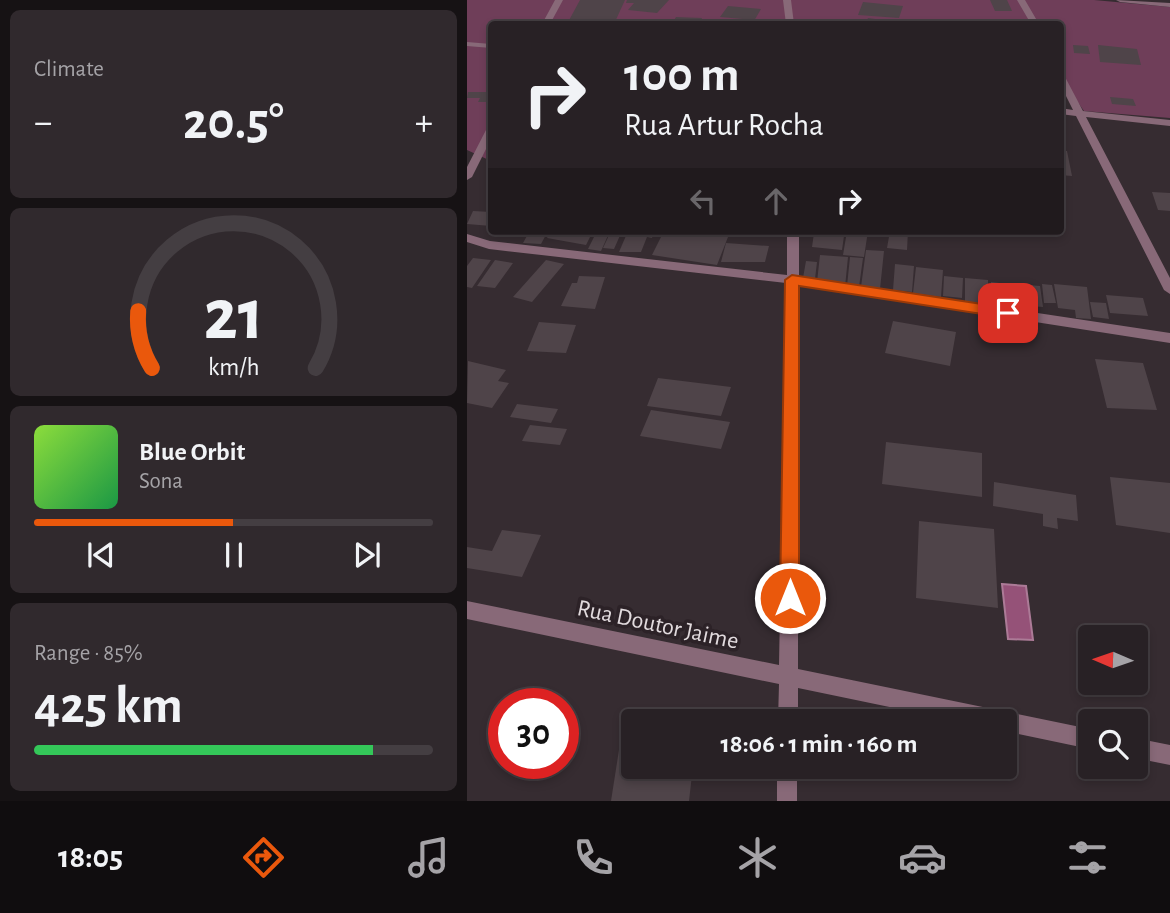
<!DOCTYPE html>
<html lang="en">
<head>
<meta charset="utf-8">
<style>
  body { margin:0; font-family:"Alegreya Sans",sans-serif; background:#30292d; color:#f1f3f6; height:100vh; display:flex; flex-direction:column; font-size:26px; white-space:nowrap }
  * { box-sizing:border-box; margin:0 }
  p { font-size:23px; color:#a5a3a7 }
  .icon { flex:none; width:38px; height:38px; fill:none; stroke:currentColor; stroke-width:2; stroke-linecap:round; stroke-linejoin:round }
  .map { position:relative; flex:1; overflow:hidden }
  .details { display:flex; flex-direction:column; gap:10px; padding:10px; background:#161214; width:467px }
  .details>* { flex:none }
  .top-card { position:absolute; left:21px; top:21px; width:576px; height:214px; border-radius:7px; box-shadow:0 4px 10px #0003,0 0 0 2px #443e42; background:#282125; color:#f1f3f6; overflow:hidden }
  .needle { width:46px; rotate:272deg }
  .tools { position:absolute; left:611px; top:625px; display:grid; gap:14px }
  .tools a { display:grid; place-items:center; width:70px; height:70px; border-radius:7px; background:#282125; box-shadow:0 4px 10px #0003,0 0 0 2px #443e42; font-size:35px }
  .speed { position:absolute; left:21px; top:688px; display:flex; gap:14px; font-size:35px; font-weight:700; text-align:center }
  .speed>* { display:grid; place-content:center; width:91px; height:91px; border-radius:50%; background:#282125; box-shadow:0 4px 10px #0003,0 0 0 2px #443e42; line-height:1 }
  .speed .limit { border:10px solid #d22; background:#fff; color:#111 }
  .pin { position:absolute; display:grid; place-items:center; width:60px; height:60px; color:#fff; margin:-30px; border-radius:14px; box-shadow:0 4px 10px #0006 }
  .me { position:absolute; width:77px; margin:-38px; rotate:0deg; stroke-linejoin:round; filter:drop-shadow(0 0 5px #0008) }
  .turn { display:flex; align-items:center; gap:24px; height:147px; padding:0 21px; font-size:32px }
  .turn .icon { width:91px; height:91px; stroke-width:2.5 }
  .turn b { display:block; font-size:49px; line-height:60px }
  .lanes { display:flex; align-items:center; height:66px; padding:0 21px; background:#0003; justify-content:center; gap:35px; direction:ltr }
  .lanes .off { opacity:.35 }
  .big { font-size:52px; font-weight:700; line-height:1.1 }
  .details .tile { flex:1; display:flex; flex-direction:column; justify-content:center; gap:10px; min-width:0; padding:0 24px; border-radius:10px; background:#30292d }
  .details .dial { align-items:center; gap:0 }
  .dial svg { height:182px; overflow:visible; fill:none; stroke:#443e42; stroke-width:7; stroke-linecap:round; text-anchor:middle }
  .dial text { fill:#f1f3f6; stroke:none }
  .song { display:flex; align-items:center; gap:21px }
  .cover { width:84px; height:84px; border-radius:10px; background:linear-gradient(135deg,hsl(90 70% 55%),hsl(140 70% 35%)) }
  .played { height:7px; border-radius:4px; background:linear-gradient(90deg,#ea580c 50%,#443e42 50%) }
  .keys { display:flex; justify-content:space-around; direction:ltr }
  .heat { display:flex; justify-content:space-between; align-items:center; font-size:38px; direction:ltr }
  .charge { height:10px; border-radius:5px; background:linear-gradient(90deg,#34c759 85%,#443e42 0) }
  .trip { position:absolute; left:154px; top:709px; width:396px; height:70px; border-radius:7px; background:#282125; box-shadow:0 4px 10px #0003,0 0 0 2px #443e42; font-weight:700; line-height:70px; text-align:center }
  .dock { display:flex; height:112px; justify-content:space-around; align-items:center; background:#100d0f; color:#a5a3a7 }
  .dock .icon { width:49px; height:49px }
  .dock .on { color:#ea580c }
  .dock b { font-size:32px; color:#f1f3f6 }
  main { display:flex; flex:1; min-height:0 }
  .map>svg:first-child { display:block }
</style>
</head>
<body>
<main>
<section class="details">
<div class="tile"><p>Climate</p>
<div class="heat"><a>−</a><b class="big">20.5°</b><a>+</a></div>
</div>
<div class="tile dial"><svg viewBox="0 0 100 80">
<path d="M14 69A42 42 0 1 1 86 69"/>
<path d="M14 69A42 42 0 0 1 8 44" stroke="#ea580c"/>
<text x="50" y="56" font-size="32" font-weight="700">21</text>
<text x="50" y="72" font-size="11">km/h</text>
</svg></div>
<div class="tile">
<div class="song"><i class="cover"></i><div><b>Blue Orbit</b><p>Sona</p></div></div>
<div class="played"></div>
<div class="keys"><svg class="icon" aria-label="previous" viewBox="0 0 24 24"><path d="M18 5L8 12l10 7zM5 5v14"/></svg><svg class="icon" aria-label="pause" viewBox="0 0 24 24"><path d="M8 5v14M16 5v14"/></svg><svg class="icon" aria-label="next" viewBox="0 0 24 24"><path d="M6 5l10 7-10 7zM19 5v14"/></svg></div>
</div>
<div class="tile"><p>Range · 85%</p><b class="big">425 km</b><div class="charge"></div></div>
</section>
<div class="map">
<svg width="703" height="801" viewBox="0 0 703 801">
  <rect width="100%" height="100%" fill="#362c31"/>
  <path fill="#6f3e59" d="M0,0H627L703,7V118L617,111L596,81L593,85V24H24V161L0,150Z"/>
  <path fill="#955278" stroke="#ac7b97" stroke-width="2" d="M535,584L559,586L566,640L541,639Z"/>
  <path fill="#4f4449" d="M113,0H158L147,24H100Z
    M160,0H202L190,13L161,10L167,3H159Z
    M523,0H540L545,11H528Z
    M396,2L436,6L432,18L391,15Z
    M261,6L294,9L287,21L302,24H273L276,19L253,17Z
    M209,17L235,18L233,23L205,24Z
    M401,18L437,23V24H398Z
    M606,45L621,46L623,54L607,53Z
    M631,45L670,49L674,65L633,62Z
    M1,92H24V96L21,102H11L13,98H0Z
    M643,97L666,99L669,106L645,104Z
    M593,151H600L605,176L593,175Z
    M685,192L703,193V211L691,210Z
    M6,211L24,212V226L0,224Z
    M55,231H81L74,244L56,243L61,234Z
    M84,231H126L119,245L80,238Z
    M130,231H143L134,251L121,249Z
    M144,231H155L147,249L136,248Z
    M161,231H187L185,238L180,237L174,252H152Z
    M193,231H213L261,237L250,265L185,255L195,235H191Z
    M380,231H401L397,257L376,255Z
    M423,231H441L440,250L420,248Z
    M347,233L377,236L375,250L345,247Z
    M259,243L302,246L298,262H254Z
    M399,250L417,251L413,289L394,287Z
    M353,255L381,257L378,287L350,282Z
    M383,257L396,258L392,287L380,286Z
    M6,258L24,260L5,288L0,287V266Z
    M28,260L46,263L28,288L10,286Z
    M79,260L97,264L65,302L46,297Z
    M339,261L350,262L348,279L336,278Z
    M428,264L447,266L445,292L426,290Z
    M449,267L476,270L474,297L446,293Z
    M112,276L138,277L128,309L94,306L105,283H110Z
    M477,276L496,278L495,298L476,296Z
    M498,278L521,280V305L498,302Z
    M524,282L549,285L550,307L534,305V301L524,300Z
    M550,284L573,286L576,307L552,305Z
    M575,284L585,285L589,303H577Z
    M587,284L620,287L624,319L609,318L608,310L591,308Z
    M639,295L676,298L681,316L643,313Z
    M623,302L639,303L642,319L626,317Z
    M426,321L489,332L483,366L418,353Z
    M72,322L109,325L99,353L60,351Z
    M628,359L676,363L690,410L640,408Z
    M1,361L39,370L31,381L42,383L25,408L0,403Z
    M191,378L264,387L254,416L180,406Z
    M50,404L91,409L84,423L43,417Z
    M184,410L263,422L254,449L173,436Z
    M63,425L100,429L93,445L55,441Z
    M419,442L515,453V497L415,484Z
    M643,477L703,483V533L649,525Z
    M527,482L609,495L611,521L590,518L591,529L576,526V514L526,506Z
    M452,521L527,529L531,608L449,598Z
    M35,530L74,535L55,577L0,568V547L25,551Z
    M154,737H166V766H226L222,801H144Z"/>
  <g fill="none" stroke-linecap="round" stroke-linejoin="round">
    <path fill="#886978" fill-rule="evenodd" d="M88,0H96L83,24H75Z
      M316,0H324L327,24H319Z
      M550,0H558L572,24H564Z
      M649,0L703,3V7L653,2Z
      M0,42L24,44V48L0,46Z
      M593,72L597,75L616,111L703,120V126L619,117L703,278V294L697,290L609,116L593,114V108L606,110L593,84Z
      M24,127V139L5,177L0,180V167L19,130Z
      M320,231H332V277L703,333V343L331,285V669L623,729V749L537,731V721H490L331,688V721H311L312,684L0,619V601L312,665L319,283L22,249L0,242V234L23,241L320,275Z
      M668,738L703,745V765L668,758Z
      M310,766H330V801H310Z"/>
  </g>
  <path fill="#ea580c" stroke="#983908" stroke-width="2" d="M325,275L541,308L548,313L541,318L332,286V598L329,605L323,608L316,605L313,598L318,280Z"/>
  <g text-anchor="middle" stroke-width="7" stroke-linejoin="round" paint-order="stroke">
    <g font-size="24" fill="#e2dbde" stroke="#2c2227">
      <text transform="translate(191 624) rotate(12)" y="8">Rua Doutor Jaime</text>
    </g>
  </g>
</svg>
<div class="tools">
<a><svg class="needle" viewBox="-14 -14 28 28"><path d="M0-13l5 13h-10z" fill="#e53935"/><path d="M0 13l5-13h-10z" fill="#a5a3a7"/></svg></a>
<a><svg class="icon" aria-label="search" viewBox="0 0 24 24"><circle cx="10" cy="10" r="6"/><path d="M15 15l6 6"/></svg></a>
</div>
<div class="speed"><div class="limit">30</div></div>
<div class="pin" style="left:541px;top:313px;background:#d93025"><svg class="icon" aria-label="arrive" viewBox="0 0 24 24"><path d="M6 21V4h12l-3 4 3 4H6"/></svg></div>
<svg class="me" style="left:323px;top:598px" viewBox="-20 -20 40 40"><circle r="17" fill="#ea580c" stroke="#fff" stroke-width="3"/><path d="M0-11L8 9 0 5-8 9z" fill="#fff"/></svg>
<div class="trip">18:06 · 1 min · 160 m</div>
<div class="top-card">
<div class="turn"><svg class="icon" aria-label="right" viewBox="0 0 24 24"><path d="M7 20v-9h11M14 6l5 5-5 5"/></svg><div><b>100 m</b>Rua Artur Rocha</div></div>
<div class="lanes"><svg class="icon off" aria-label="left" viewBox="0 0 24 24"><path d="M17 20v-9H6M10 6l-5 5 5 5"/></svg><svg class="icon off" aria-label="ahead" viewBox="0 0 24 24"><path d="M12 20V5M6 11l6-6 6 6"/></svg><svg class="icon" aria-label="right" viewBox="0 0 24 24"><path d="M7 20v-9h11M14 6l5 5-5 5"/></svg></div>
</div>
</div>
</main>
<nav class="dock">
<b>18:05</b>
<svg class="icon on" aria-label="directions" viewBox="0 0 24 24"><path d="M12 3l9 9-9 9-9-9zM9 14v-3h6M13 9l2 2-2 2"/></svg>
<svg class="icon" aria-label="music" viewBox="0 0 24 24"><path d="M9 18V5l10-2v13"/><circle cx="6" cy="18" r="3"/><circle cx="16" cy="16" r="3"/></svg>
<svg class="icon" aria-label="phone" viewBox="0 0 24 24"><path d="M5 4h4l2 5-3 2q2 4 5 5l2-3 5 2v4C11 20 4 13 5 4z"/></svg>
<svg class="icon" aria-label="climate" viewBox="0 0 24 24"><path d="M12 3v18M4 7l16 10M4 17L20 7"/></svg>
<svg class="icon" aria-label="car" viewBox="0 0 24 24"><path d="M5 17H2v-5l4-1 3-4h7l3 4 3 1v5h-3M9 17h6M6 11h13"/><circle cx="7" cy="17" r="2"/><circle cx="17" cy="17" r="2"/></svg>
<svg class="icon" aria-label="filters" viewBox="0 0 24 24"><path d="M4 7h16M4 17h16"/><circle cx="9" cy="7" r="2"/><circle cx="15" cy="17" r="2"/></svg>
</nav>
</body>
</html>
